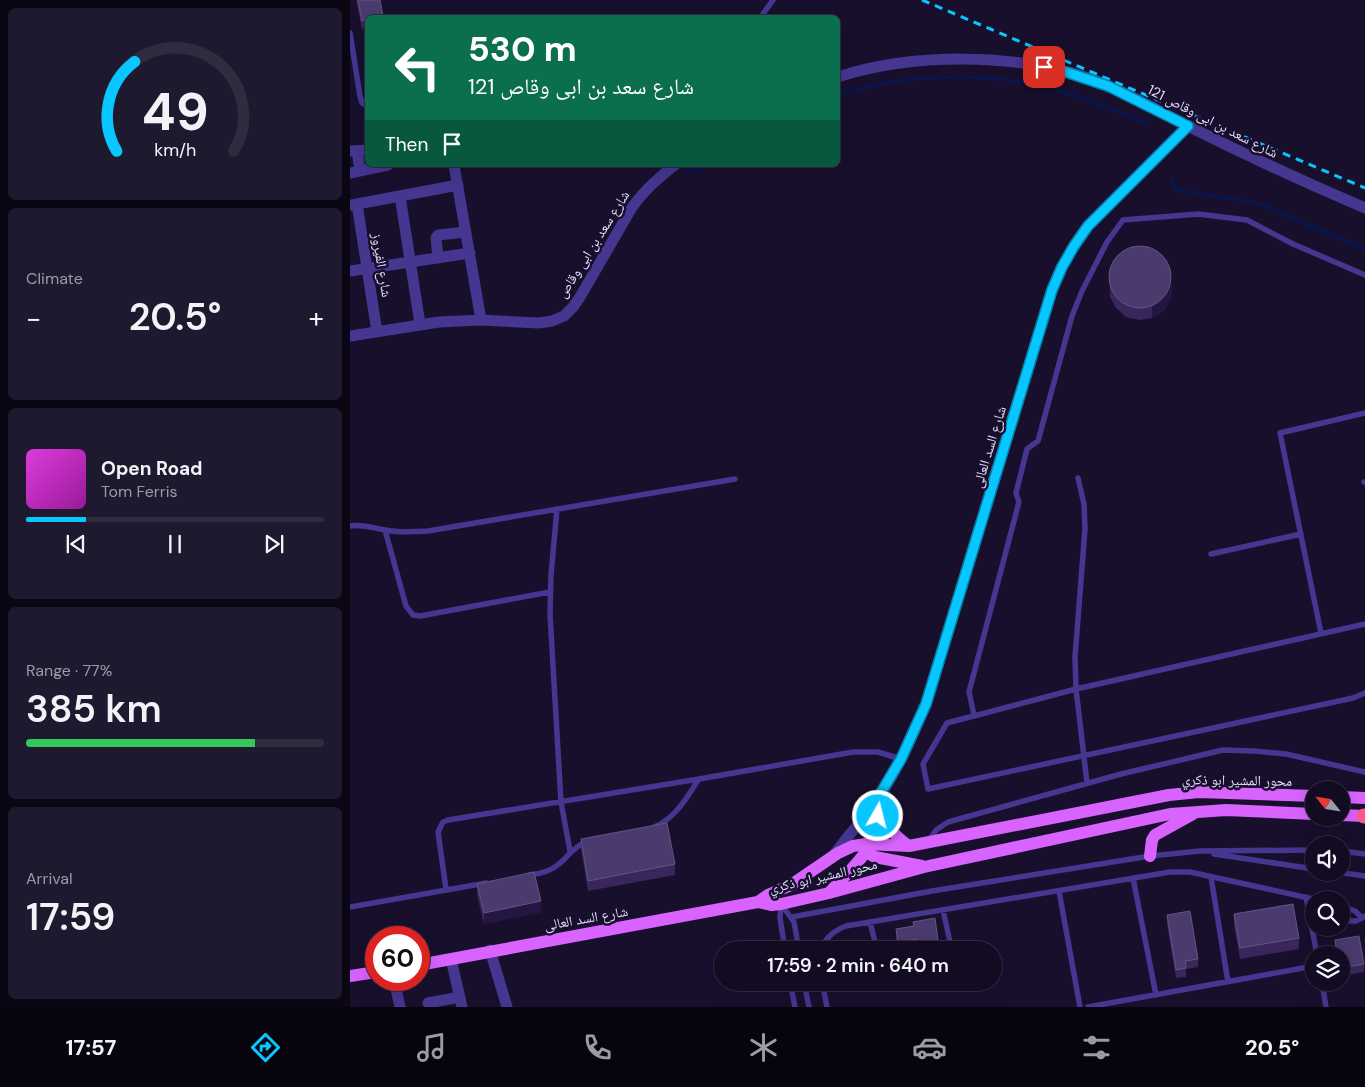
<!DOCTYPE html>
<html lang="en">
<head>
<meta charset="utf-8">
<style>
  body { margin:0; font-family:"DM Sans","Noto Naskh Arabic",sans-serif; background:#1f192f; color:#f1f3f6; height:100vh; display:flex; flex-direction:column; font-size:19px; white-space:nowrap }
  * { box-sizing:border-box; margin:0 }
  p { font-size:16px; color:#9c9ba5 }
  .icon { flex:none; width:28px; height:28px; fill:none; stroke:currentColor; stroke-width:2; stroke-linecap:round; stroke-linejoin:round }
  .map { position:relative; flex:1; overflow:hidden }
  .side { display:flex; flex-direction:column; gap:8px; padding:8px; background:#0a0613; width:350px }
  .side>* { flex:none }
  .guide { position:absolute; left:15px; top:15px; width:475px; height:152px; border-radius:8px; box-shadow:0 5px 20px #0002,0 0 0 1px #312b40; background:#0b6e4f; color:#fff; overflow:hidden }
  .needle { width:32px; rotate:300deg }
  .tools { position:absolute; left:955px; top:781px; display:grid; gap:10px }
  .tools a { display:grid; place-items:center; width:45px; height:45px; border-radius:50%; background:#120b22; box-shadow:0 5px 20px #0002,0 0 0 1px #312b40; font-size:25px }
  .speed { position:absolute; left:15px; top:926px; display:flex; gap:10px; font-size:25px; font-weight:700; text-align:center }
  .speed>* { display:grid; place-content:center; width:65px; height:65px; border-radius:50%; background:#120b22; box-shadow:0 5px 20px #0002,0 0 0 1px #312b40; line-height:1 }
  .speed .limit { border:8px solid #d22; background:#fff; color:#111 }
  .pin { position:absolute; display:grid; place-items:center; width:42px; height:42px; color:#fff; margin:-21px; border-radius:10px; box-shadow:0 2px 8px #0006 }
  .me { position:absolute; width:55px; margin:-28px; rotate:8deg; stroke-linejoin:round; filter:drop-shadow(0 0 4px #0008) }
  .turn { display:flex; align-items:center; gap:18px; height:105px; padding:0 20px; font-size:22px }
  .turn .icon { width:65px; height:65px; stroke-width:2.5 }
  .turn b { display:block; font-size:35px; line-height:42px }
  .then { display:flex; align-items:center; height:48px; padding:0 20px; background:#0003; gap:10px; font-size:19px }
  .big { font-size:38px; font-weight:600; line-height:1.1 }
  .side .tile { flex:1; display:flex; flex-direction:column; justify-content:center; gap:8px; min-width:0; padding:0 18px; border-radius:8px; background:#1f192f }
  .side .dial { align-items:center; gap:0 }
  .dial svg { height:130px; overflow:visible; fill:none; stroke:#312b40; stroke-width:7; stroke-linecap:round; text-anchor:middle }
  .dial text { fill:#f1f3f6; stroke:none }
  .song { display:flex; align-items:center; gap:15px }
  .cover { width:60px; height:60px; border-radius:8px; background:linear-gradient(135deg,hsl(300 70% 55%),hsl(300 70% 35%)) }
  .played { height:5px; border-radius:2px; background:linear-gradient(90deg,#08c6ff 20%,#312b40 20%) }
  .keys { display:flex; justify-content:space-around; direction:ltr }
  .heat { display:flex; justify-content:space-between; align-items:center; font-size:28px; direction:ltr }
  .charge { height:8px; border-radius:4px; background:linear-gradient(90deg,#34c759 77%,#312b40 0) }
  .trip { position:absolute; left:364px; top:941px; width:288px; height:50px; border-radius:25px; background:#120b22; box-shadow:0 5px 20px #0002,0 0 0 1px #312b40; font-weight:600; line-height:50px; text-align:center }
  .tabs { display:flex; height:80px; justify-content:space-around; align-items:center; background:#07040e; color:#9c9ba5 }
  .tabs .icon { width:35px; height:35px }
  .tabs .current { color:#08c6ff }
  .tabs b { font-size:22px; color:#f1f3f6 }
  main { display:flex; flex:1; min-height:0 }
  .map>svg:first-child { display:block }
</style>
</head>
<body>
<main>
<section class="side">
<div class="tile dial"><svg viewBox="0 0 100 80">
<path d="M14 69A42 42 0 1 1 86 69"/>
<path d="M14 69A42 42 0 0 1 25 14" stroke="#08c6ff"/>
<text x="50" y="56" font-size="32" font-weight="700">49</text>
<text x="50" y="72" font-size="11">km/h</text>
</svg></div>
<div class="tile"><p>Climate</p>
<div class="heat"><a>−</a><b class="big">20.5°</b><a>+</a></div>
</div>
<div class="tile">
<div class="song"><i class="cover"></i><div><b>Open Road</b><p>Tom Ferris</p></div></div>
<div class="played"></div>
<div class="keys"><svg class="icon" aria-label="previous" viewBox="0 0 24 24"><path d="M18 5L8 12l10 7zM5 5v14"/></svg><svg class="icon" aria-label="pause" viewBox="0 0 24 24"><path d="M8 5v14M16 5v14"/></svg><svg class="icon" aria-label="next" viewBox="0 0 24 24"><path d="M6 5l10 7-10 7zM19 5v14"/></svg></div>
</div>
<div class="tile"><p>Range · 77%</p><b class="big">385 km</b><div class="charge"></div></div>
<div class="tile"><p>Arrival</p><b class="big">17:59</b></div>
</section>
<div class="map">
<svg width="1015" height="1007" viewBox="0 0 1015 1007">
  <rect width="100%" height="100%" fill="#180f2d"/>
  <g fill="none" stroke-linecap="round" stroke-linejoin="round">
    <path stroke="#061750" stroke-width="3" d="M488,95C558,72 646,71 717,93C745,101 771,113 798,124
      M337,174L357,165
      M822,179L825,190L896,201L912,205L1015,249"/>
    <path stroke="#453690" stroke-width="5.5" d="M410,18L423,0
      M0,33L10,96L12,103L18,106
      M728,478L734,504L735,529L725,657L726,689L737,783
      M1014,482H1015
      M207,509L201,575L200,614L211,802L220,851
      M0,526C12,524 23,528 35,530C49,533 64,532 78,531L385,479
      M35,530L56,606L63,615L70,616L200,592
      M861,554L951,534
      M1015,624L726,689L597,723L573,764L578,789L1003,698L1015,693
      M971,633L930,433L1015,413
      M624,715L619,692L669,502L666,493L677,449L688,441L722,316L732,291L757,242L773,220L848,214L897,220L943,244L1015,275
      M304,827C326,818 336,798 349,779L503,752H528L551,759
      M578,842L586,830L598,822L771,774L873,750L904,751L936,754L1015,772
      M991,851L1015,854
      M864,854L964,869
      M986,872L1015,876
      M179,875C189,874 201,871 209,864C219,856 223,847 236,842
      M861,877L878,982
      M783,878L806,995
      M96,889L88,832L93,822L98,820L349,779
      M709,891L730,1007
      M956,897L967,955
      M431,904L444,922L449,950
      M431,904L430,918L435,950
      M991,906L1005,911L1012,918
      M0,907L136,883
      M593,910L600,942L599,950
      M442,917L582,891L800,856L850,851L964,850
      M991,921H1006L1015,916
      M520,922L527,950
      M470,950C476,938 483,931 496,926L820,872H840L968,900
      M440,982L445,1007
      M454,982L459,1007
      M472,982L477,1007
      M972,982L976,1007
      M738,1007L964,966"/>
    <path stroke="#453690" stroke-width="11" d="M488,77C562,53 663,53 738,78C774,90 806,110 840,127C898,156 956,183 1015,208
      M0,151L18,150
      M7,151L10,171
      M104,165L131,320
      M0,173L38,165
      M50,196L70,324
      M7,204L27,332
      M2,205L108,185
      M88,258L86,238L88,235L116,232
      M0,271L120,253
      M0,336L89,322L131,320L189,323L202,321L214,316L223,307L230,297L281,209C293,191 308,178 325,165
      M484,855C495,839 508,825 520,810C544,778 561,741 576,704L702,290L712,267L724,246L738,226L838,126
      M140,950L157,1007
      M101,959L112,1007
      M44,980L50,1007
      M78,1003L110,997"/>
    <path stroke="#d963ff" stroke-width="12" d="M991,797L1015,798
      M531,809C535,825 545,837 559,846
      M991,815L1015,816
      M516,852L525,857L572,866
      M800,856L802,840L805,835L843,814
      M479,893C504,865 536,843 526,801
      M408,902L418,895L441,885L488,853L503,846L516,844L559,846L819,795L849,792L964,796
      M69,965L408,902L421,905L431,904L479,893L574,867L820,814L876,810L964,814
      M0,976L26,972"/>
    <path stroke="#ff5792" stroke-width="15" d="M1014,816H1015"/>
    <path stroke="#08c6ff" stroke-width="3" stroke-dasharray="8 6" stroke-linecap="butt" d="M572,0L1015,188"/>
  </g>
  <path fill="#39275c" d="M6,0H30L33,18H18V28L12,29Z
    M759,272L822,293L817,306L813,311L802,318L789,320L776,317L766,308L760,297Z
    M231,839L325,864V875L238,891L231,850Z
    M127,884L191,912L134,924L127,895Z
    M884,914L949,938V949L890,959L884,925Z
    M817,915L848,959V967L836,969V977L826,978L817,924Z
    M563,922L588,940V948L579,950H567V947L548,950L546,938V929L563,926Z
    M985,940L1014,964V972L991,976V955H986Z"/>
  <path fill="#241542" d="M822,283V293L817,306L813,311L802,318V307Z
    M191,901V912L134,924V913Z"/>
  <path fill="#4b3a6e" stroke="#635484" d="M8,0H30L33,16L26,18H18V19L12,21Z
    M759 277a31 31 0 1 1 62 0a31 31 0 1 1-62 0Z
    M317,823L325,864L238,881L231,839Z
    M184,872L191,901L134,913L127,884Z
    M943,904L949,938L890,948L884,914Z
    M840,911L848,959L835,961L836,968L826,970L817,915Z
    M585,918L588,940L568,944L567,939L548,942L546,929L564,926L563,922Z
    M1009,936L1014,964L991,968V955H987L985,940Z"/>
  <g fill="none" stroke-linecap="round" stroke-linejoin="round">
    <g stroke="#0581a6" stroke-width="12">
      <path id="route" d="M528,816L526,801L551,759L576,704L702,290L712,267L724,246L738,226L838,126L758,86L716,72L694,67"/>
    </g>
    <use href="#route" stroke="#08c6ff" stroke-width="9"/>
  </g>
  <g text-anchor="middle" stroke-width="5" stroke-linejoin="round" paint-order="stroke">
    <g font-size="14" fill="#e4dcff" stroke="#180f2d">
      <text transform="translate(863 121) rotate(27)" y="5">شارع سعد بن ابى وقاص 121</text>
      <text transform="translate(243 244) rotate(-58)" y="5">شارع سعد بن ابى وقاص</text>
      <text transform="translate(32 265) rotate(81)" y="5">شارع الفيروز</text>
      <text transform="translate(639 447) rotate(-73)" y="5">شارع السد العالى</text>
      <text transform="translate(887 780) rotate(1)" y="5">محور المشير ابو ذكري</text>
      <text transform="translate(473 876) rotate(-13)" y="5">محور المشير ابو ذكري</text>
      <text transform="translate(236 918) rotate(-10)" y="5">شارع السد العالى</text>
    </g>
  </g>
</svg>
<div class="tools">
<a><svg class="needle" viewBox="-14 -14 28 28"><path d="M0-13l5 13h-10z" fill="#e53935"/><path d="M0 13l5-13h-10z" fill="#9c9ba5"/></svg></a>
<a><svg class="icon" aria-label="sound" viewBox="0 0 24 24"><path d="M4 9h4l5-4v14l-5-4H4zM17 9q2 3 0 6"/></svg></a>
<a><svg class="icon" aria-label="search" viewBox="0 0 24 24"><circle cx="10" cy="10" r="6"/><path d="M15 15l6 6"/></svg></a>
<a><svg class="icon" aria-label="layers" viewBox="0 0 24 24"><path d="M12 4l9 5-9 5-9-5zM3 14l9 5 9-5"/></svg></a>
</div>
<div class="speed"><div class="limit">60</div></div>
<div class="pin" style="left:694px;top:67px;background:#d93025"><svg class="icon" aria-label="arrive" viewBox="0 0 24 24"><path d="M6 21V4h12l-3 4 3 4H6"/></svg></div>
<svg class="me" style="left:528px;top:816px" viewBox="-20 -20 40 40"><circle r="17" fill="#08c6ff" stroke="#fff" stroke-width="3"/><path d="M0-11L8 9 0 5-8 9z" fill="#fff"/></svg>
<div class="trip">17:59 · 2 min · 640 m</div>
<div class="guide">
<div class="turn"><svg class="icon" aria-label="left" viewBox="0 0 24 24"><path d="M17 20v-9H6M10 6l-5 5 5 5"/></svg><div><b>530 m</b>شارع سعد بن ابى وقاص 121</div></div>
<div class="then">Then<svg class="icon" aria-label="arrive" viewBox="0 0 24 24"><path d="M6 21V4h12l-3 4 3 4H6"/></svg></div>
</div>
</div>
</main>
<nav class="tabs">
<b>17:57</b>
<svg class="icon current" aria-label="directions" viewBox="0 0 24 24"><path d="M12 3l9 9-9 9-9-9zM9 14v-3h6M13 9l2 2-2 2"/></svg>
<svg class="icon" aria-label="music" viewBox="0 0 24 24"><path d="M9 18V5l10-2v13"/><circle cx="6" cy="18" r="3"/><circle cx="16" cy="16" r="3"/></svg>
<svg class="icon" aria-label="phone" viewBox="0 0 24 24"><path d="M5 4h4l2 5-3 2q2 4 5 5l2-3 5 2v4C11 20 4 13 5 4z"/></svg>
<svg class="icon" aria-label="climate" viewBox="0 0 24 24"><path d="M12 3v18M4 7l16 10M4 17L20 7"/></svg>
<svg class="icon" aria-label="car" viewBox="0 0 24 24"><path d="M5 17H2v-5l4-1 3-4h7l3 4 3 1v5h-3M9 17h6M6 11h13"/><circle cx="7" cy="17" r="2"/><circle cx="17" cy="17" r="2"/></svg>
<svg class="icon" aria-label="filters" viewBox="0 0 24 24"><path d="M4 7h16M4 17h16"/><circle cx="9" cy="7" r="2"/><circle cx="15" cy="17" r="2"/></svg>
<b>20.5°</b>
</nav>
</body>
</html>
